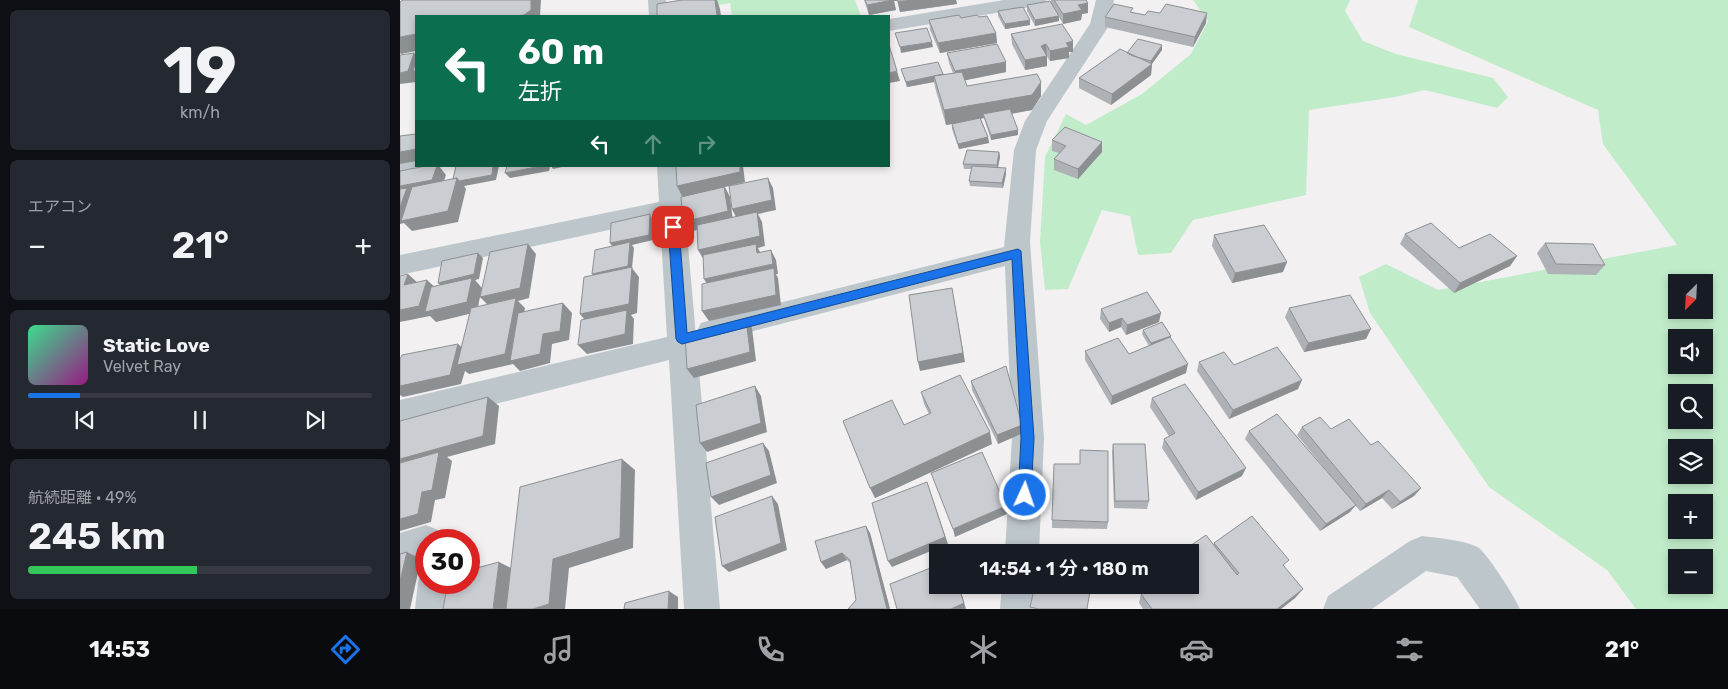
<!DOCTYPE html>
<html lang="ja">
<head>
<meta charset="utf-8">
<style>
  body { margin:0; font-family:Rubik,"Noto Sans JP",sans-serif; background:#242831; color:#f1f3f6; height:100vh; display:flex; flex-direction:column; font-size:19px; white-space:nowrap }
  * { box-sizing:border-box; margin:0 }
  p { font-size:16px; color:#9ea1a6 }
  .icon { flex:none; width:28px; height:28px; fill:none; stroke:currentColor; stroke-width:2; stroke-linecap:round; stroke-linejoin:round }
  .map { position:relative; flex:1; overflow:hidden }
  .sheet { display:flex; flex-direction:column; gap:10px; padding:10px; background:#0d0f14; width:400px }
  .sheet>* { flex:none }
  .banner { position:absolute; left:15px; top:15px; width:475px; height:152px; border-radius:0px; box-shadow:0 2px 8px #0003; background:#0b6e4f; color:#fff; overflow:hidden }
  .needle { width:32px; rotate:204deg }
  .fabs { position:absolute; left:1268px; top:274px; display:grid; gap:10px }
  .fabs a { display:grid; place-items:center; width:45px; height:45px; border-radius:0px; background:#171b24; box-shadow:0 2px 8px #0003; font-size:25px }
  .speed { position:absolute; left:15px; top:529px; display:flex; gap:10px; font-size:25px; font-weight:700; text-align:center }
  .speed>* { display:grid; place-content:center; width:65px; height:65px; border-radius:50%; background:#171b24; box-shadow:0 2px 8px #0003; line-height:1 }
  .speed .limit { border:8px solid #d22; background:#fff; color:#111 }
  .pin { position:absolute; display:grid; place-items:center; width:42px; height:42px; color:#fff; margin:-21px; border-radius:10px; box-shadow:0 2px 8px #0006 }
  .me { position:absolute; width:55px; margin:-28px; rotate:3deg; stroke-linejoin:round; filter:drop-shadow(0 0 4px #0008) }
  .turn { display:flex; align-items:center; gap:18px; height:105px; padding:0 20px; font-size:22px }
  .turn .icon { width:65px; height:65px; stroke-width:2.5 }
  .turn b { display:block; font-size:35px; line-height:42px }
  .lanes { display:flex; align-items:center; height:48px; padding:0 20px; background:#0003; justify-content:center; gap:25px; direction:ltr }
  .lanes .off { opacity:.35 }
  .big { font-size:38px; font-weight:600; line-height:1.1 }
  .sheet .widget { flex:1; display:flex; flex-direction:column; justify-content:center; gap:8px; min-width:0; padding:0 18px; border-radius:8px; background:#242831 }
  .sheet .dial { align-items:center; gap:0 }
  .dial b { font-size:65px; line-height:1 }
  .song { display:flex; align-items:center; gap:15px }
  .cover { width:60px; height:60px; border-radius:8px; background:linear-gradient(135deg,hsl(150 70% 55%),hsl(310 70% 35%)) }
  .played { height:5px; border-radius:2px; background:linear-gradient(90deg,#1a73e8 15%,#363941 15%) }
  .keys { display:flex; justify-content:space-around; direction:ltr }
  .heat { display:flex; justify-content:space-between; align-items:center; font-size:28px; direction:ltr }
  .charge { height:8px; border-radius:4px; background:linear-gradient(90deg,#34c759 49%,#363941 0) }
  .trip { position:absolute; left:529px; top:544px; width:270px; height:50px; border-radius:0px; background:#171b24; box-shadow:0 2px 8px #0003; font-weight:600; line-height:50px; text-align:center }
  .dock { display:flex; height:80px; justify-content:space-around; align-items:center; background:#090b0e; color:#9ea1a6 }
  .dock .icon { width:35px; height:35px }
  .dock .active { color:#1a73e8 }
  .dock b { font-size:22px; color:#f1f3f6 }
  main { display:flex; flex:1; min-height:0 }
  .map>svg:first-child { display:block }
</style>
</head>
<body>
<main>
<section class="sheet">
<div class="widget dial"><b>19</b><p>km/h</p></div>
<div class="widget"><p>エアコン</p>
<div class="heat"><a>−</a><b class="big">21°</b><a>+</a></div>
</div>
<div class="widget">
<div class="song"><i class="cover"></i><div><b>Static Love</b><p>Velvet Ray</p></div></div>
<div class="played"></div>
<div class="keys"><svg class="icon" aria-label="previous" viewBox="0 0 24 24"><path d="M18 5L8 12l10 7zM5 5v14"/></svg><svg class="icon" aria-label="pause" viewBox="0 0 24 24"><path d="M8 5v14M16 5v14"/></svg><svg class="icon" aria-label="next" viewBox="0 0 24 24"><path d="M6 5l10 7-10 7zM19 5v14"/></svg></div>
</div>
<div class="widget"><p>航続距離 · 49%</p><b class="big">245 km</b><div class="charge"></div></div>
</section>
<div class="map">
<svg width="1328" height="609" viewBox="0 0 1328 609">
  <rect width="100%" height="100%" fill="#f2f0f0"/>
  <path fill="#c1ecca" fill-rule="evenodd" d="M279,0H455L461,16H332L330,3L280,12Z
    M793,0H950L945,11L963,41L996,54L1093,78L1108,97L1097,108L1025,90L995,97L909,110L906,195L793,220L771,253L738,255L730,216L702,210L668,289L645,290L640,242L645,157L666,114L686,125L742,94L791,54L808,21Z
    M1018,0H1328V609H1236L1207,570L1089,487L970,313L959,277L986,264L1038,290L1277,245L1203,144L1198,110L1009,27ZM1276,282H1304V310H1276ZM1276,338H1304V365H1276ZM1276,392H1304V420H1276ZM1276,448H1304V475H1276ZM1276,502H1304V530H1276ZM1276,558H1304V585H1276Z"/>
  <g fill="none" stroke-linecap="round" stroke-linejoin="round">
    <path fill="#bcc6cb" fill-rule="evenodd" d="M248,0H266L267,16H249Z
      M604,0H646L644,4L637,6L489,31V19Z
      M696,0H714L710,24L647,121L636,150L630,242L644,438L639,552H605L612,438L605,266L311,342L301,339L297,331L301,323L311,320L604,247L614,150L625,121L690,24Z
      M16,158V166H28L24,172L0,177V161Z
      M257,166H281L320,609H284L269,360L0,428V400L267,337L260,219L0,275V255L259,202Z
      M26,525L38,530L42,540H26V559L0,567V533Z
      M1022,536C1037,538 1066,540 1079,548C1088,555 1115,597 1120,609H1080L1057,577L1026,571L972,609H923L928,596L1010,541Z
      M26,568V582H54L51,609H15L18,582L23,569Z
      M602,585H638L636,609H600Z"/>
  </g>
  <path fill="#aeb1b5" d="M464,0H556L557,4L500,12L497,1H494L496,10L469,15Z
    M651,0H686L688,13L682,14L681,20L663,24L659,17V21L635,26L627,11V5L651,3Z
    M598,11L630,25L605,29L598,16Z
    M732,13L745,15L806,23L793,47L705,27V17Z
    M579,17L596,33L597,43L540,53L530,30L529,20Z
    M611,34L673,41V52H669V58L650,61L646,55L647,66L625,70L612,44Z
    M762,50L752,64L751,75L711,105L679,88V78L727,53Z
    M547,53L606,62V72L565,80L567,86L641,82V96L632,110L611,114L618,130V135L591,140L584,118L581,119L588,137L589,143L559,149L552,129V124L546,125L536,91L534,82L507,87L501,69L543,75L553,73L549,63Z
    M652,140L702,152L678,179L654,170V159L659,153L652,151Z
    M599,152L600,157L598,168H606V174L603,188L570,186L569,181L572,169H564L563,164Z
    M1005,234L1059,248L1117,256L1110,266L1054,293L1000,244Z
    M814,235L883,272L832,283L812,246Z
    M1145,243L1205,265L1196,275L1148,274L1137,253Z
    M889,308L966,339L904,352L885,317Z
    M701,309L759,322L726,335L721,327L709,332L700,319Z
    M743,330L770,338L786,373L711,405L685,360V351L729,354L749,346L742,334Z
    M799,362L834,365L898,389L829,419L797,371Z
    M571,381L623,433L598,444L572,390Z
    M521,392L592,444L475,498L504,425L529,414L524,404Z
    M752,398L842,476L796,500L762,448L764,439L769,436L750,407Z
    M902,427L931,429L971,445L1021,488L1014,496L992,509L982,498L960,511L955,505L950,512L920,531L845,439L849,431L935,481L897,435Z
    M713,444L749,501L747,509L714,508L712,452Z
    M652,520L708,522L707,529L652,528Z
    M470,533L490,609H448L456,600L450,563L447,560L426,569L421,562Z
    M814,543L884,567L903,589L895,598L881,609H743L739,603L741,594L752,586V585H790Z"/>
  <path fill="#8d9093" d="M131,0H141L140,16H116Z
    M315,0H317L320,9L321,16H317Z
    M492,0H497V1H494L496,10L469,15L467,5Z
    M511,0H556L557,4L500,12L498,2Z
    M688,3V13L682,14L681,20L663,24V14L678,5Z
    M807,13L806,23L793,47L795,37Z
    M659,16V21L635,26V20Z
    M630,20V25L605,29V24Z
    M596,33L597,43L540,53L538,43Z
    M16,34V51L1,54L0,53V37Z
    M673,41V52H669V58L650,61V51L666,43Z
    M532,42L533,47L501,53L500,47Z
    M646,44L647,55L641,56V46Z
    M762,45V50L751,65L752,64L751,75L711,105L712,94L751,65V61Z
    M14,53L16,55V82L0,84V73Z
    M647,56V66L625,70V60Z
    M606,62V72L557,82L555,71Z
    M497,71L500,81L489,83V73Z
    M534,76V82L507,87L506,82Z
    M641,82V96L632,110L585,118L583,114L584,118L546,125L544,110Z
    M618,130V135L591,140V135Z
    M588,137L589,143L559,149L558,144Z
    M702,142V152L678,179V169Z
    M16,149V161L0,164V152Z
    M599,152L600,157L597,171V165Z
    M37,166H39L46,175L41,190L57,178L93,166H99L96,180L64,186L66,189L58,222L12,231L4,223L0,224V186Z
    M142,166H150L149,171L110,178L105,173Z
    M151,166H167L153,169Z
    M340,166H343L345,182L325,187L330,197L333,221L289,232L283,222L282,196L277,186Z
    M606,168V174L603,188L602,183Z
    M368,178L373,188L376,210L358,214L362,222L365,246L358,248L361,254L357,253L304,260L298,250L337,219L332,209Z
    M250,214L253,220V240L232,245L234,248L232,268L239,277L237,313L231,315L234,319L233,344L187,354L178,345L188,324L180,314L197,279L192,274L214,249L210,243Z
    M128,244L136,254L129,298L118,301L125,308L116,360L143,334L163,303L172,313L169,340L152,344L150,363L120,371L113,364L69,374L65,371L61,384L3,397L0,395V386L58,344L69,353L90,307L80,297L77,312L36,322L30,316L0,322V310L27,280L38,290L43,288L38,283L78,253L83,258L79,279L75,280L82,288Z
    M371,250L376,260L378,274H376L378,278L381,305L309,321L302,311L310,289L304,279Z
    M1117,256L1110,266L1054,293L1060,283Z
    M887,262L883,272L832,283L835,273Z
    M8,274L19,284L4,285Z
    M552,288L565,362L520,371L518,362Z
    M761,313L759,322L726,335L727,325Z
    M722,318L721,327L709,332V323Z
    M346,319L352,328L356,361L294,378L287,369Z
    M971,329L966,339L904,352L908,343Z
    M771,336L770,341L751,348V343Z
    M788,364L786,373L711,405L712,396Z
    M902,380L898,389L829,419L833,410Z
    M355,386L361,396L367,432L307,452L300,443Z
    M88,397L99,406L95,444L47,457L52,461L45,498L35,500L31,522L0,531V459Z
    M622,425L623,433L598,444L597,435Z
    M590,432L592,444L475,498L470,488Z
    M363,443L369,451L377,483L319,505L311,497Z
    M222,459L235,470L233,548L169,568L165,609H133L153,559Z
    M846,468L842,476L796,500L798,492Z
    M527,482L548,544L492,567L488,561Z
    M1021,488L1014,496L992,509L1000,502Z
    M989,490L982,498L960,511L966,504Z
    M372,496L378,504L387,550L329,572L322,566Z
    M956,505L950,512L920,531L926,524Z
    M606,506L607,514L555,537L553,529Z
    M466,526L470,533L490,609H487Z
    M7,552L21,559L10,609H0V581Z
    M442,553L447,560L426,569L421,562Z
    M99,562L111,568L107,609H93Z
    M559,585L566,609H551Z
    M903,589L895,598L881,609H877Z
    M269,591L278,597V609H268Z"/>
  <path fill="#caced2" stroke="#8d9093" d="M4,0H131V10L124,15L116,16H16V34L0,37V3L1,1Z
    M282,0H315L317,16H257V4Z
    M465,0H493L467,5Z
    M498,0H511L498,2Z
    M654,0H686L688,3L678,5L682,10L663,14Z
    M650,1L659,16L635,20L627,5Z
    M714,4L733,8L730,12L745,15L748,11L760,13L766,4L807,13L795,37L705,17Z
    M623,7L630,20L605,24L598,11Z
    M559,15L561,18L577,15L579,17L587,16L596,33L538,43L529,20Z
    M662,24L673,41L666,43L669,47L650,51L646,44L641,46L647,56L625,60L611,34Z
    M527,28L532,42L500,47L495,33Z
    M738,39L762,45L751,61L733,56L727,53Z
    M597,44L606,62L555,71L547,53Z
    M489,45L497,71L489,73Z
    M720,49L752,64L712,94L679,78Z
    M14,53L8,71L0,73V55Z
    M16,61V71H13Z
    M538,62L543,74L506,82L501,69Z
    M562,72L567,86L637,74L641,82L632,95L544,110L534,76Z
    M610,109L618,130L591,135L583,114Z
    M580,118L588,137L558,144L552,124Z
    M665,127L702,142L678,169L654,159L666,146L652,140Z
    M16,134V149L0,152V136Z
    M567,150L599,152L597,165L563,164Z
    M26,166H37L32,180L0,186V171Z
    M56,166H93L92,175L59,181L57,178L53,179Z
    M107,166H142L105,173Z
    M276,166H340V172L277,186Z
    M572,166L606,168L602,183L569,181Z
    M57,178L48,211L1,221L12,187Z
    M368,178L372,200L332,209L329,186Z
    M324,187L328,211L283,222L281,197Z
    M7,188L0,207V189Z
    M357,212L360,236L298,250L297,225Z
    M250,214L249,235L210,243L211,223Z
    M1031,223L1059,248L1090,234L1117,256L1060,283L1005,234Z
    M864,225L887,262L835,273L814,235Z
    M230,242L228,266L192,274L195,250Z
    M1145,243L1193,244L1205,265L1156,264Z
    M128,244L120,288L80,297L90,252Z
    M356,244L357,253L371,250L373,264L304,279L303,255Z
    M78,253L74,274L38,283L42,261Z
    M232,267L229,304L180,314L184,277Z
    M374,268L376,295L302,311V284Z
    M8,274L4,285L27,280L19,306L0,310V276Z
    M72,278L67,302L25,312L31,287Z
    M552,288L563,353L518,362L509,295Z
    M747,292L761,313L727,325L722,318L709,323L701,309Z
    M950,295L971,329L908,343L889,308Z
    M116,298L105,354L57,365L71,308Z
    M163,303L160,331L143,334L140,354L110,361L118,313Z
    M227,310L225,334L178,345L181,320Z
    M346,319L350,352L287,369L285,335Z
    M762,322L771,336L751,343L743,330Z
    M770,337L788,364L712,396L685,351L718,338L729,354Z
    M58,344L50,375L0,386V359L2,355Z
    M877,347L902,380L833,410L799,362L824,352L834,365Z
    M606,366L622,425L597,435L571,381Z
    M560,375L590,432L470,488L443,421L492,400L504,425L531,413L521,392Z
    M785,384L846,468L798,492L764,439L775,433L752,398Z
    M355,386L361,423L300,443L296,405Z
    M88,397L83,436L0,459V421Z
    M877,414L956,505L926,524L849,431Z
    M920,417L931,429L949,419L971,445L978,441L1021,488L1000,502L989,490L966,504L902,427Z
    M363,443L371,475L311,497L306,463Z
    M713,444H745L749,501H715Z
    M680,450L708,451V522L652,520L654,464H680Z
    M39,452L32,490L22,492L18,514L0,519V463Z
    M582,452L606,506L553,529L531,473Z
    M222,459L220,538L153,559L149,604L133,609H106L120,487Z
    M527,482L545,537L488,561L472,503Z
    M372,496L381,543L322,566L315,517Z
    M852,516L889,560L883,565L903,589L877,609H752L741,594L754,585H790V552H781L806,535L837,575L839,573L814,543Z
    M466,526L487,609H448L456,600L450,560L442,553L421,562L415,541Z
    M7,552L0,581V554Z
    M99,562L93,609H43L48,582H69V570Z
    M538,565V585H558L564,603L551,609H497L490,584Z
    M635,585H691L687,609H639L630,607Z
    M269,591L268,609H224L225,603Z"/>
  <path fill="#1a73e8" stroke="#114b97" d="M273,223L279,227L287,333L618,249L621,251L634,438L631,495L629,500L625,502L620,500L618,495L621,438L612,259L282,344L278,342L276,339L268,227Z"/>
</svg>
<div class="fabs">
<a><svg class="needle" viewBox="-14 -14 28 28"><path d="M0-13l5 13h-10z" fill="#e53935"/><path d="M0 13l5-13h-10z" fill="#9ea1a6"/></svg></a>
<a><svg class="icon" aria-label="sound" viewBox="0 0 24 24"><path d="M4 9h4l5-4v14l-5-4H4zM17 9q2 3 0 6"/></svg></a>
<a><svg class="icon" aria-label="search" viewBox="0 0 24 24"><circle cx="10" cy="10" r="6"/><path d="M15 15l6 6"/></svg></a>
<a><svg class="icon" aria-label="layers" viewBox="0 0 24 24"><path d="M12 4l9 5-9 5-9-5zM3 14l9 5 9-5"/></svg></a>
<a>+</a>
<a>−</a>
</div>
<div class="speed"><div class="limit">30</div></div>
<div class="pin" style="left:273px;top:227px;background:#d93025"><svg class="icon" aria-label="arrive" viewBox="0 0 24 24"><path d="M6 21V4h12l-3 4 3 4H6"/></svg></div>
<svg class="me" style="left:625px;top:495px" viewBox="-20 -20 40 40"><circle r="17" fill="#1a73e8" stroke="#fff" stroke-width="3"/><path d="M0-11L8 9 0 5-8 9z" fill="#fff"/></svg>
<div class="trip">14:54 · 1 分 · 180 m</div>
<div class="banner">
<div class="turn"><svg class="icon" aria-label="left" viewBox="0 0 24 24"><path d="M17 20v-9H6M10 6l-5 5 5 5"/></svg><div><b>60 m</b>左折</div></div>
<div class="lanes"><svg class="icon" aria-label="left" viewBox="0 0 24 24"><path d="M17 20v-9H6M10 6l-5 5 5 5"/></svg><svg class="icon off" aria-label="ahead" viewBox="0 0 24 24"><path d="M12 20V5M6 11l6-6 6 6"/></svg><svg class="icon off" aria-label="right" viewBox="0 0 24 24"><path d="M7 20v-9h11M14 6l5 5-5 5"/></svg></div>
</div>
</div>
</main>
<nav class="dock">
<b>14:53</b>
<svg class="icon active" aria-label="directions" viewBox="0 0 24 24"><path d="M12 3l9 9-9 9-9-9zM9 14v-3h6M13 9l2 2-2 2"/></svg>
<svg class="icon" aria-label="music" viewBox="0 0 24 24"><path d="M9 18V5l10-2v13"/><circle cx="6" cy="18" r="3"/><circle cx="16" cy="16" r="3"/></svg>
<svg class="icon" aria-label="phone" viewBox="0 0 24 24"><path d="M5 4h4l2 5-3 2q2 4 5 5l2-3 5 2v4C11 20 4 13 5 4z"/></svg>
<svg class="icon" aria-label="climate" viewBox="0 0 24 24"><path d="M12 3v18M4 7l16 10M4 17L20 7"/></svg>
<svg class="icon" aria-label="car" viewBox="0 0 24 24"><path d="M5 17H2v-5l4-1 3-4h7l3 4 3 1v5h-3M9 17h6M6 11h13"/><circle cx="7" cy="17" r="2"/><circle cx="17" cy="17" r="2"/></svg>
<svg class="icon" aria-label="filters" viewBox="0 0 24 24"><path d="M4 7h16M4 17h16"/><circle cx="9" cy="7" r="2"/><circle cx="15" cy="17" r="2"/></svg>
<b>21°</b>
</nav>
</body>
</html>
